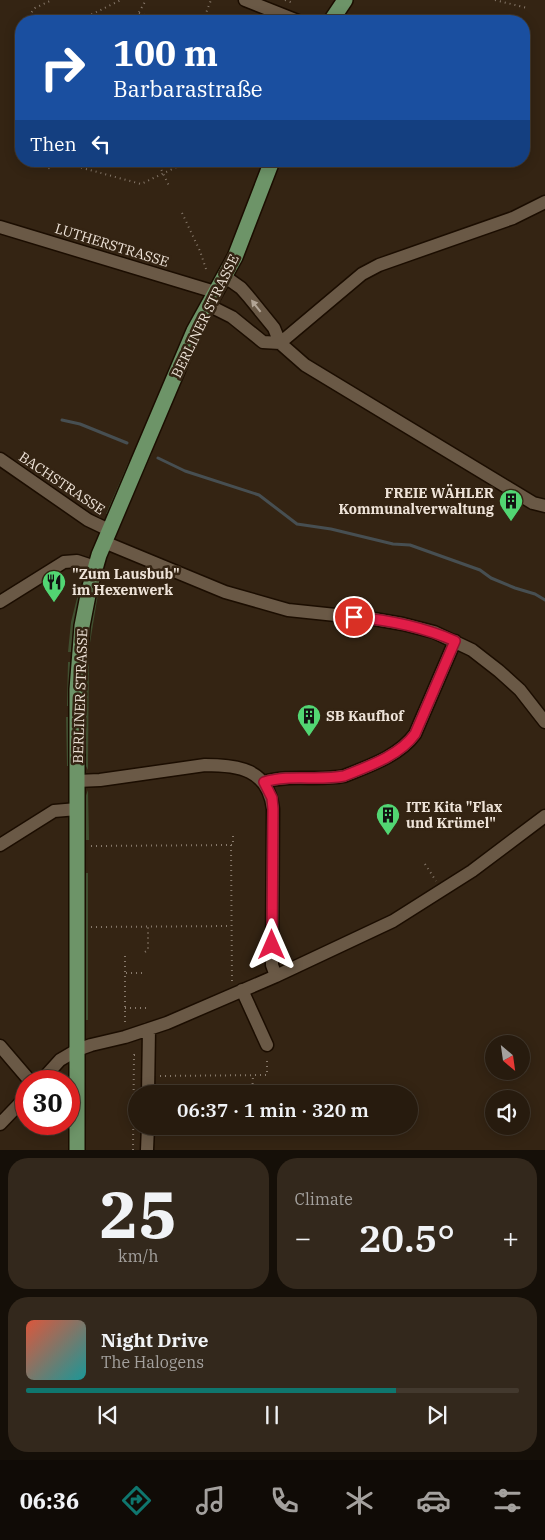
<!DOCTYPE html>
<html lang="en">
<head>
<meta charset="utf-8">
<style>
  body { margin:0; font-family:"IBM Plex Serif",serif; background:#33281c; color:#f1f3f6; height:100vh; display:flex; flex-direction:column; font-size:19px; white-space:nowrap }
  * { box-sizing:border-box; margin:0 }
  p { font-size:16px; color:#a4a19e }
  .icon { flex:none; width:28px; height:28px; fill:none; stroke:currentColor; stroke-width:2; stroke-linecap:round; stroke-linejoin:round }
  .map { position:relative; height:1150px; overflow:hidden }
  .side { display:flex; flex-direction:column; gap:8px; padding:8px; background:#150f08; flex:1 }
  .side>* { flex:none }
  .hud { position:absolute; left:15px; top:15px; width:515px; height:152px; border-radius:20px; box-shadow:0 2px 12px #0003,0 0 0 1px #43392e; background:#1a4fa0; color:#fff; overflow:hidden }
  .needle { width:32px; rotate:151deg }
  .controls { position:absolute; left:485px; top:1035px; display:grid; gap:10px }
  .controls a { display:grid; place-items:center; width:45px; height:45px; border-radius:50%; background:#271b0e; box-shadow:0 2px 12px #0003,0 0 0 1px #43392e; font-size:25px }
  .speed { position:absolute; left:15px; top:1070px; display:flex; gap:10px; font-size:25px; font-weight:700; text-align:center }
  .speed>* { display:grid; place-content:center; width:65px; height:65px; border-radius:50%; background:#271b0e; box-shadow:0 2px 12px #0003,0 0 0 1px #43392e; line-height:1 }
  .speed .limit { border:8px solid #d22; background:#fff; color:#111 }
  .pin { position:absolute; display:grid; place-items:center; width:42px; height:42px; color:#fff; margin:-21px; border:2px solid #fff; border-radius:50%; box-shadow:0 1px 5px #0007 }
  .me { position:absolute; width:55px; margin:-28px; rotate:0deg; stroke-linejoin:round; filter:drop-shadow(0 0 4px #0008) }
  .turn { display:flex; align-items:center; gap:18px; height:105px; padding:0 15px; font-size:22px }
  .turn .icon { width:65px; height:65px; stroke-width:2.5 }
  .turn b { display:block; font-size:35px; line-height:42px }
  .then { display:flex; align-items:center; height:48px; padding:0 15px; background:#0003; gap:10px; font-size:19px }
  .big { font-size:38px; font-weight:600; line-height:1.1 }
  .side .card { flex:1; display:flex; flex-direction:column; justify-content:center; gap:8px; min-width:0; padding:0 18px; border-radius:20px; background:#33281c }
  .side .dial { align-items:center; gap:0 }
  .dial b { font-size:65px; line-height:1 }
  .song { display:flex; align-items:center; gap:15px }
  .cover { width:60px; height:60px; border-radius:8px; background:linear-gradient(135deg,hsl(10 70% 55%),hsl(180 70% 35%)) }
  .played { height:5px; border-radius:2px; background:linear-gradient(90deg,#0f766e 75%,#43392e 75%) }
  .keys { display:flex; justify-content:space-around; direction:ltr }
  .heat { display:flex; justify-content:space-between; align-items:center; font-size:28px; direction:ltr }
  .side .tiles { flex:1; display:grid; gap:8px; grid-template-columns:1fr 1fr }
  .card:last-child { grid-column:span 2 }
  .trip { position:absolute; left:128px; top:1085px; width:290px; height:50px; border-radius:25px; background:#271b0e; box-shadow:0 2px 12px #0003,0 0 0 1px #43392e; font-weight:600; line-height:50px; text-align:center }
  .tab-bar { display:flex; height:80px; justify-content:space-around; align-items:center; background:#100b06; color:#a4a19e }
  .tab-bar .icon { width:35px; height:35px }
  .tab-bar .selected { color:#0f766e }
  .tab-bar b { font-size:22px; color:#f1f3f6 }
  .map>svg:first-child { display:block }
</style>
</head>
<body>
<div class="map">
<svg width="545" height="1150" viewBox="0 0 545 1150">
  <rect width="100%" height="100%" fill="#342413"/>
  <path fill="#404e2f" d="M151,453H152L118,532V529Z
    M129,461L130,462L109,513L106,514Z
    M79,590H82L74,623L71,652H68L71,622Z
    M96,593L98,594L89,649L88,770L85,764L86,653Z
    M68,662H71L70,706H67Z
    M66,717H69V766H67Z
    M88,790L89,840H85V798Z
    M85,873H88V1020H85Z"/>
  <g fill="none" stroke-linecap="round" stroke-linejoin="round">
    <path stroke="#474f52" stroke-width="3" d="M62,420L80,424L127,443
      M158,458L185,471L259,495L297,524L331,529L393,544L410,545L480,570L491,578L515,588L535,594L545,600"/>
    <g stroke="#1b0d00" stroke-width="15">
      <path id="minor" d="M245,0L298,21
        M0,227L215,292
        M224,276L241,288L248,296L274,328L280,343L305,365L533,503L545,506
        M208,305L232,317L263,342L280,343
        M280,343L362,274L379,265L513,218L545,202
        M0,459L88,520L109,530
        M104,542L225,592L288,610L374,619L403,624L434,632L472,650L499,671L520,690L545,722
        M0,602L64,562L77,561L95,567
        M77,781L100,780L205,765C239,765 268,769 273,809L272,965L276,976
        M264,782C290,774 318,781 344,776C369,766 399,756 415,734L455,641
        M0,845L54,811L77,809
        M242,990L267,1045
        M0,1046L30,1081
        M41,1081L60,1060L77,1050L91,1045L125,1037L167,1023L276,976L393,921L472,871L545,816
        M148,1094L149,1029
        M0,1124L26,1097
        M147,1150L148,1126"/>
    </g>
    <g stroke="#1b0d00" stroke-width="18">
      <path id="major" d="M331,21L345,0
        M77,1150V689L82,626L89,590L99,555L194,331L235,257L272,161"/>
    </g>
    <path stroke="#87796b" stroke-width="2" stroke-dasharray="1 4" stroke-linecap="butt" d="M285,0L293,3
      M495,0L527,8
      M139,13L160,21
      M35,21L31,13L35,8L52,0
      M78,21L121,0
      M134,21L146,0
      M203,21L211,0
      M57,161L141,184L183,164L184,161
      M157,161L170,188
      M44,166L51,169
      M182,213L200,251L206,269
      M231,845L232,983
      M91,846L233,845V833
      M425,864L436,881
      M91,927L231,926
      M145,952L148,950V926
      M125,956V1024
      M126,973H146
      M125,1008H147
      M160,1076L267,1075V1057
      M252,1094L253,1076
      M160,1133L261,1134
      M250,1134V1126
      M133,1150L134,1055H136"/>
    <use href="#minor" stroke="#6a5946" stroke-width="12"/>
    <use href="#major" stroke="#6d9468" stroke-width="15"/>
  </g>
  <defs><path id="oneway-solid" d="M-6-.8H1V-3.2L6.5 0L1 3.2V.8H-6Z" transform="scale(1.25)"/></defs>
  <use fill="#b3a596" href="#oneway-solid" transform="translate(256 306) rotate(-128)"/>
  <g fill="none" stroke-linecap="round" stroke-linejoin="round">
    <g stroke="#92132f" stroke-width="12">
      <path id="route" d="M272,945L273,809L272,798L264,782C290,774 318,781 344,776C369,766 399,756 415,734L455,641C423,627 390,620 354,617"/>
    </g>
    <use href="#route" stroke="#e11d48" stroke-width="9"/>
  </g>
  <defs>
    <g id="building-pin" transform="scale(1.25)"><path d="M0 17L-7.5 6A9.5 9.5 0 1 1 7.5 6Z" fill="#52d673" stroke="#342413"/><path d="M-4-6H4V6H1V3H-1V6H-4ZM-2.5-4.3h1.7v1.8h-1.7ZM.8-4.3h1.7v1.8H.8ZM-2.5-1h1.7V.8h-1.7ZM.8-1h1.7V.8H.8Z" fill="#111"/></g>
    <g id="restaurant-pin" transform="scale(1.25)"><path d="M0 17L-7.5 6A9.5 9.5 0 1 1 7.5 6Z" fill="#52d673" stroke="#342413"/><path d="M-5-6h1v4h1v-4h1v4h1v-4h1v5L-1.5 .5V6h-2V.5L-5-1ZM5-6V6H3V1.5H1.5Q1.5-4 5-6Z" fill="#111"/></g>
  </defs>
  <g fill-rule="evenodd">
    <use href="#building-pin" x="511" y="501"/>
    <use href="#restaurant-pin" x="54" y="582"/>
    <use href="#building-pin" x="309" y="716"/>
    <use href="#building-pin" x="388" y="815"/>
  </g>
  <g text-anchor="middle" stroke-width="5" stroke-linejoin="round" paint-order="stroke">
    <g font-size="14" fill="#eee3d8" stroke="#342413">
      <text transform="translate(112 245) rotate(17)" y="5">LUTHERSTRASSE</text>
      <text transform="translate(205 316) rotate(-64)" y="5">BERLINER STRASSE</text>
      <text transform="translate(62 483) rotate(34)" y="5">BACHSTRASSE</text>
      <text transform="translate(80 696) rotate(-88)" y="5">BERLINER STRASSE</text>
    </g>
    <g font-size="14" font-weight="bold" fill="#eee3d8" stroke="#342413" text-anchor="start">
      <text x="494" y="498" text-anchor="end">FREIE WÄHLER<tspan x="494" dy="16">Kommunalverwaltung</tspan></text>
      <text x="72" y="579">"Zum Lausbub"<tspan x="72" dy="16">im Hexenwerk</tspan></text>
      <text x="326" y="721">SB Kaufhof</text>
      <text x="406" y="812">ITE Kita "Flax<tspan x="406" dy="16">und Krümel"</tspan></text>
    </g>
  </g>
</svg>
<div class="controls">
<a><svg class="needle" viewBox="-14 -14 28 28"><path d="M0-13l5 13h-10z" fill="#e53935"/><path d="M0 13l5-13h-10z" fill="#a4a19e"/></svg></a>
<a><svg class="icon" aria-label="sound" viewBox="0 0 24 24"><path d="M4 9h4l5-4v14l-5-4H4zM17 9q2 3 0 6"/></svg></a>
</div>
<div class="speed"><div class="limit">30</div></div>
<div class="pin" style="left:354px;top:617px;background:#d93025"><svg class="icon" aria-label="arrive" viewBox="0 0 24 24"><path d="M6 21V4h12l-3 4 3 4H6"/></svg></div>
<svg class="me" style="left:272px;top:945px" viewBox="-20 -20 40 40"><path d="M0-17L14 15 0 8-14 15z" fill="#e11d48" stroke="#fff" stroke-width="4"/></svg>
<div class="trip">06:37 · 1 min · 320 m</div>
<div class="hud">
<div class="turn"><svg class="icon" aria-label="right" viewBox="0 0 24 24"><path d="M7 20v-9h11M14 6l5 5-5 5"/></svg><div><b>100 m</b>Barbarastraße</div></div>
<div class="then">Then<svg class="icon" aria-label="left" viewBox="0 0 24 24"><path d="M17 20v-9H6M10 6l-5 5 5 5"/></svg></div>
</div>
</div>
<section class="side">
<div class="tiles">
<div class="card dial"><b>25</b><p>km/h</p></div>
<div class="card"><p>Climate</p>
<div class="heat"><a>−</a><b class="big">20.5°</b><a>+</a></div>
</div>
<div class="card">
<div class="song"><i class="cover"></i><div><b>Night Drive</b><p>The Halogens</p></div></div>
<div class="played"></div>
<div class="keys"><svg class="icon" aria-label="previous" viewBox="0 0 24 24"><path d="M18 5L8 12l10 7zM5 5v14"/></svg><svg class="icon" aria-label="pause" viewBox="0 0 24 24"><path d="M8 5v14M16 5v14"/></svg><svg class="icon" aria-label="next" viewBox="0 0 24 24"><path d="M6 5l10 7-10 7zM19 5v14"/></svg></div>
</div>
</div>
</section>
<nav class="tab-bar">
<b>06:36</b>
<svg class="icon selected" aria-label="directions" viewBox="0 0 24 24"><path d="M12 3l9 9-9 9-9-9zM9 14v-3h6M13 9l2 2-2 2"/></svg>
<svg class="icon" aria-label="music" viewBox="0 0 24 24"><path d="M9 18V5l10-2v13"/><circle cx="6" cy="18" r="3"/><circle cx="16" cy="16" r="3"/></svg>
<svg class="icon" aria-label="phone" viewBox="0 0 24 24"><path d="M5 4h4l2 5-3 2q2 4 5 5l2-3 5 2v4C11 20 4 13 5 4z"/></svg>
<svg class="icon" aria-label="climate" viewBox="0 0 24 24"><path d="M12 3v18M4 7l16 10M4 17L20 7"/></svg>
<svg class="icon" aria-label="car" viewBox="0 0 24 24"><path d="M5 17H2v-5l4-1 3-4h7l3 4 3 1v5h-3M9 17h6M6 11h13"/><circle cx="7" cy="17" r="2"/><circle cx="17" cy="17" r="2"/></svg>
<svg class="icon" aria-label="filters" viewBox="0 0 24 24"><path d="M4 7h16M4 17h16"/><circle cx="9" cy="7" r="2"/><circle cx="15" cy="17" r="2"/></svg>
</nav>
</body>
</html>
